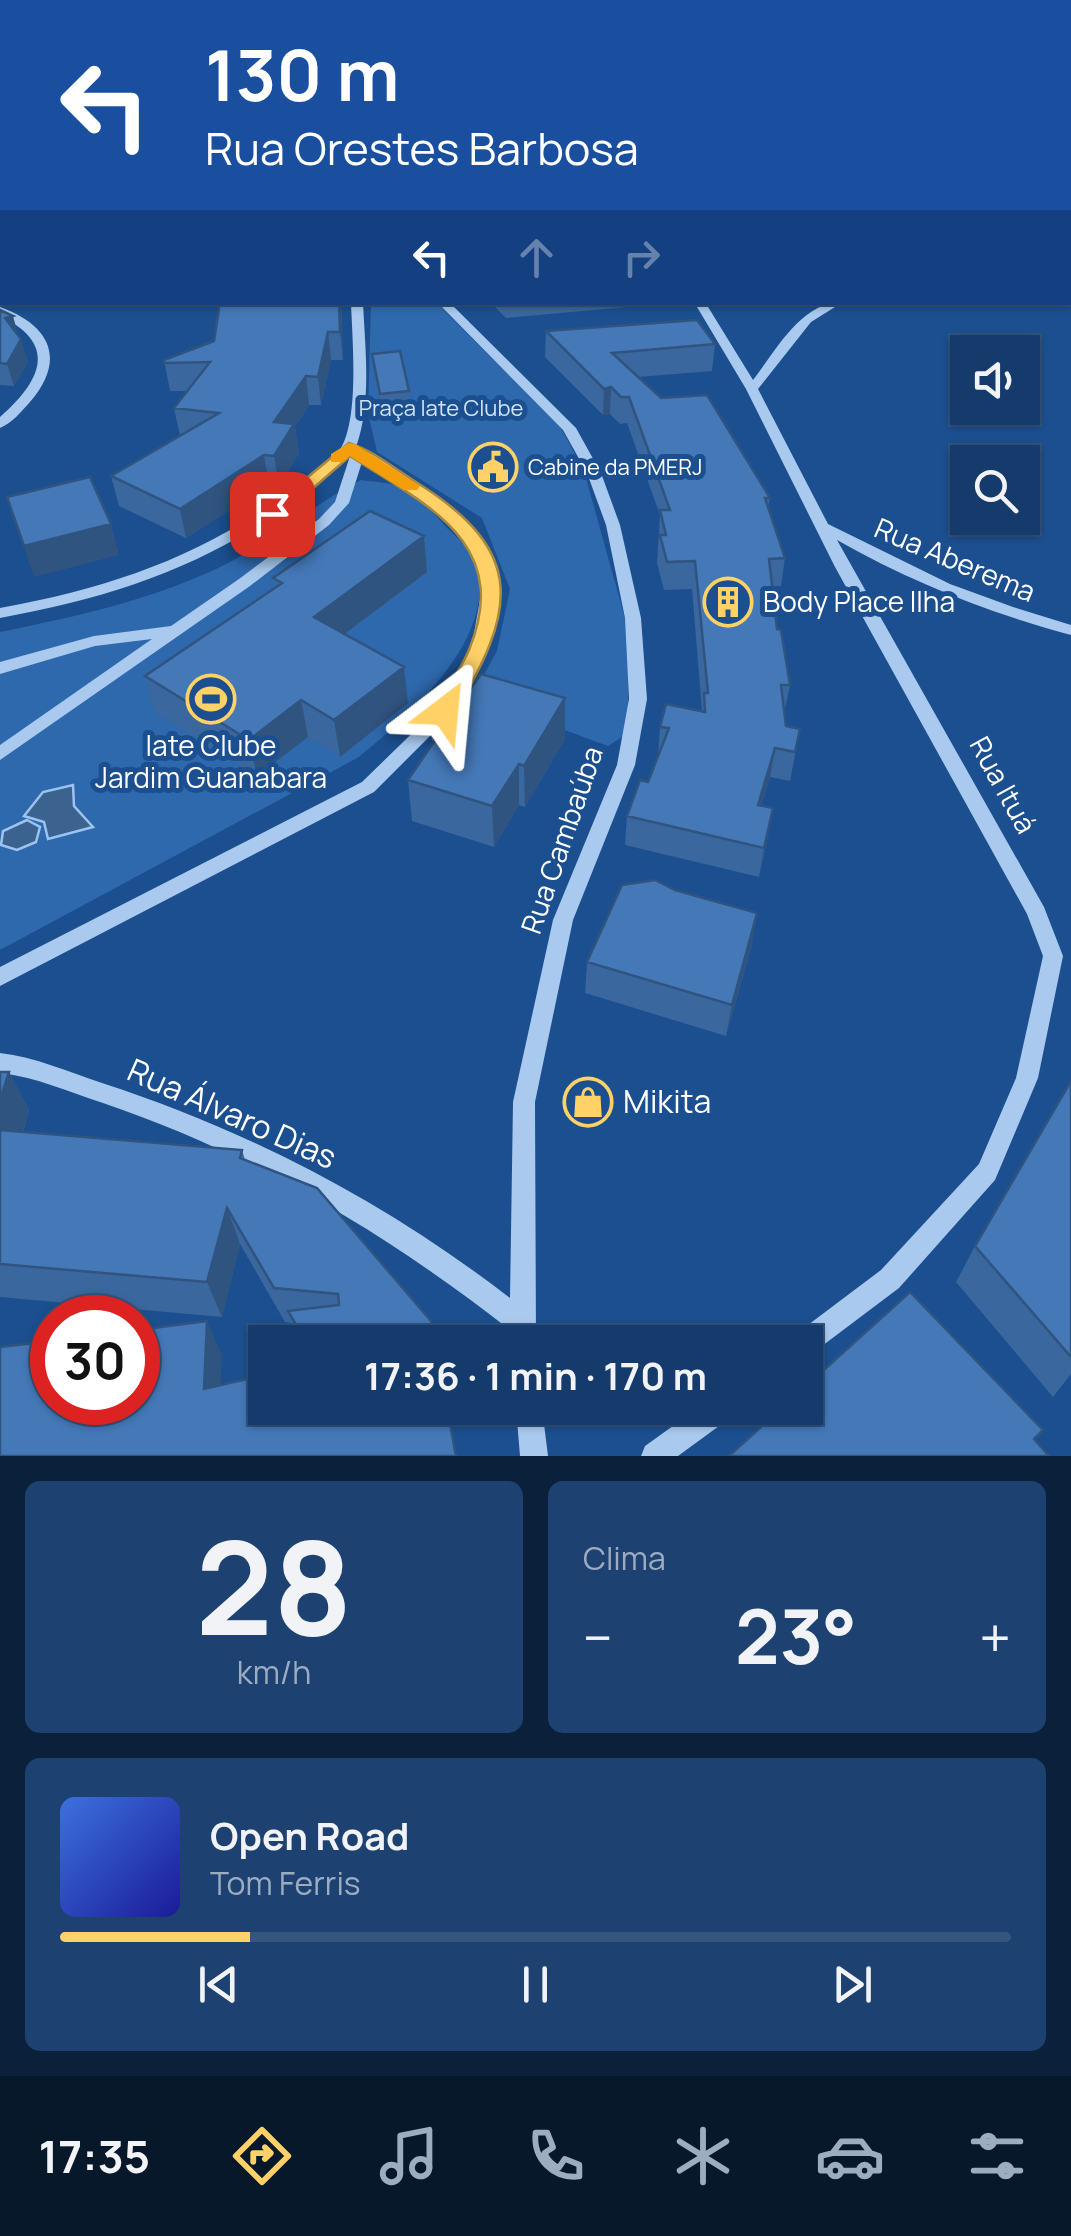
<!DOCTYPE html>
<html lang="pt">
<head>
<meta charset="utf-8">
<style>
  body { margin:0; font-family:Manrope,sans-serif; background:#1d4271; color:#f1f3f6; height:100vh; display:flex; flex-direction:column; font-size:38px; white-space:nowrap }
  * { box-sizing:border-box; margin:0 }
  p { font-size:32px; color:#9dadc1 }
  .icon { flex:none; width:55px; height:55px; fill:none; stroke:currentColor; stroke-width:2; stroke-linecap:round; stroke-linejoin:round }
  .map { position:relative; height:1456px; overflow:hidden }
  .sheet { display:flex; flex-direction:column; gap:25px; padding:25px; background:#0b203b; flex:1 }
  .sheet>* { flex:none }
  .banner { position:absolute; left:0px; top:0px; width:1072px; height:305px; box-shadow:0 2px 8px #0004,0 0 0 2px #33557e; background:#1a4fa0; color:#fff; overflow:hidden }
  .controls { position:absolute; left:950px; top:335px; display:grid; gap:20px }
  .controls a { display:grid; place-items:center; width:90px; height:90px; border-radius:0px; background:#143b6b; box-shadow:0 2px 8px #0004,0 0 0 2px #33557e; font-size:50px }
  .speed { position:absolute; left:30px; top:1295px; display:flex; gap:20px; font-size:50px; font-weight:700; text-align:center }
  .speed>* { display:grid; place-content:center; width:130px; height:130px; border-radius:50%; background:#143b6b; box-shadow:0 2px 8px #0004,0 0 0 2px #33557e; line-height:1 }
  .speed .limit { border:15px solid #d22; background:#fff; color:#111 }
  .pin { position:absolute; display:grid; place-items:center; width:85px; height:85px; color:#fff; margin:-42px; border-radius:20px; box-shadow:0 5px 15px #0006 }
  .me { position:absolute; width:110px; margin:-55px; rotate:29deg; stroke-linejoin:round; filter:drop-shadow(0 0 8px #0008) }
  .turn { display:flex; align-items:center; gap:35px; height:210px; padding:0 40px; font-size:45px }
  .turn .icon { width:130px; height:130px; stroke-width:2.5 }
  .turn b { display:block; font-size:70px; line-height:85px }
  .lanes { display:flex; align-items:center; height:95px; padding:0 40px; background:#0003; justify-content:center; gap:50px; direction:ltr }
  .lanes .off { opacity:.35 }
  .big { font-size:75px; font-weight:700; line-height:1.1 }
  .sheet .widget { flex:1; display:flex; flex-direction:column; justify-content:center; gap:15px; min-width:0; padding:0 35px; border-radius:15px; background:#1d4271 }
  .sheet .dial { align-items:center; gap:0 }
  .dial b { font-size:130px; line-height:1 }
  .song { display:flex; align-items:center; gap:30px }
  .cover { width:120px; height:120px; border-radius:15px; background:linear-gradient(135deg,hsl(220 70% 55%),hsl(240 70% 35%)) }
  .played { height:10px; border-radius:5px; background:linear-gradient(90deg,#ffd166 20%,#33557e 20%) }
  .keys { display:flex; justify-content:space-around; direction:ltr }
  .heat { display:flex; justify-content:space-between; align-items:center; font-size:55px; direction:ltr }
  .sheet .tiles { flex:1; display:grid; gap:25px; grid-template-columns:1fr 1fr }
  .widget:last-child { grid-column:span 2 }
  .trip { position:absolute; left:248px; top:1325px; width:575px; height:100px; border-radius:0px; background:#143b6b; box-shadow:0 2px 8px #0004,0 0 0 2px #33557e; font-weight:700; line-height:100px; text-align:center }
  .menu { display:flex; height:160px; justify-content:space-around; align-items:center; background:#08182b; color:#9dadc1 }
  .menu .icon { width:70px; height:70px }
  .menu .on { color:#ffd166 }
  .menu b { font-size:45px; color:#f1f3f6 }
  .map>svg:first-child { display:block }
</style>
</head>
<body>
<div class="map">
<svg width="1071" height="1456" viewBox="0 0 1071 1456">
  <rect width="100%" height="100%" fill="#1b4f8f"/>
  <path fill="#2e69ad" d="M371,303H437L561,428L584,471L628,629V733L608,746L472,696L497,651L510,589L482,518L377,452L368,413Z
    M361,480C373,482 389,482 399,487C415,494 435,514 446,527C453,534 462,541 467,549C515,624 410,716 359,757L0,950V632C74,617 147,601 216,569C268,545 310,506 361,480Z"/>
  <path fill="#3c6290" stroke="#9cc4f0" stroke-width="2.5" d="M73,785L74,806L93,827L48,839L44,822L24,816L43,792Z
    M27,820L40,827L36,842L17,850L1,845L3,831Z"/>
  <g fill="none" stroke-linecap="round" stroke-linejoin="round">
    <path fill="#a9c9ee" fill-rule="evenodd" d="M1070,14H1071V18H1070Z
      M0,34H2V39H0Z
      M1070,69H1071V75H1070Z
      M1070,120L1071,121V127L1070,126Z
      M0,210H2V216H0Z
      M1071,246V253H1070V246Z
      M0,286H2V292H0Z
      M351,302H363C365,348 372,403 356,447L454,508L477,533L492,558L499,583L487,650L451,715L374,792L0,986V967L362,782L439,707L471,650L483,583L476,558L466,538L444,514L362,462L349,503L329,525L250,586L0,760V745L152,639L95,646L0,674V662L94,636L171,626L239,579L319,519L335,502L350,456C337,468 322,479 308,490C215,564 116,597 0,618V608C133,584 232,544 336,455C361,428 352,339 351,302Z
      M437,302H449L576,428L601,473L620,525L641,618L647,699L635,765L573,920L535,1102L536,1342H510V1330C386,1233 253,1154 103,1103C69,1092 36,1077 0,1073V1053C35,1057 69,1072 102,1083C250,1131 387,1203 510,1298L513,1102L553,920L617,765L629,699L625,618L606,525L587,473L563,430Z
      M694,302H705L753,380C777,349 801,302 843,302L811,322L758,389L828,524L950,584L1013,607L1071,625V635C989,613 911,582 837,540L1044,907L1063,956L1038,1078L995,1180L899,1288L814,1352L805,1356V1342H792L796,1334L881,1270L979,1164L1016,1078L1043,956L1027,914L835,567L746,389Z
      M0,307C50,325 67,359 30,402C21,412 12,423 0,428V417C41,381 59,344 0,316Z
      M516,1408H542L548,1456H520Z
      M698,1408H733L730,1418L678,1456H641L645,1446Z"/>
  </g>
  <path fill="#3a679d" d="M341,302L343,360H331L321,405H309L295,427L299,453L279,486L269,485L186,538L119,506L111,476L180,436L174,408L187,391H170L164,360Z
    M490,302H683L506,318Z
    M0,310L19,336L28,362L14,386L0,385Z
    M546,331L715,344L712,371L638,377L770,498L768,507L785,558L781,586L772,587L777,629L790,685L784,714L786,726L800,729L790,781L770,777L761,806L768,837L759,877L625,845L627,816L648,782L658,756L660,727L702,711L692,589L664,590L657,563L660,515L627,423L620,424L610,414L603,415L545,357Z
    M372,354L409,391L411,411L382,414L374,373Z
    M424,536L427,572L345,634L408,703L340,757L308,737L257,776L155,712L145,676L275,588L273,578Z
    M471,688L565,698V739L525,807L519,805L494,847L412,821L408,780L432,745L431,730Z
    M675,890L752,945L726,1036L585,993L587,962Z
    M0,1072H9L29,1110L23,1132L242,1150L245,1160L435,1342H298L291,1323L285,1322L240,1244L222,1317L0,1297Z
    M1071,1081V1374L1053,1397L956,1282L975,1246Z"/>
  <path fill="#305480" d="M339,302H341L343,360L340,332Z
    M13,316L19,338L5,318Z
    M328,332L331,360L321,405L318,377Z
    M21,339L28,362L14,386L7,364Z
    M306,376L309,405L295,427L299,453L279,486L274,456V422Z
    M611,387L610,414L603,415L604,389Z
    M264,455L269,485L186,538L180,509Z
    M111,524L119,555L34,577L24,546Z
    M424,536L427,572L319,653L314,617Z
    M404,667L408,703L340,757L334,720Z
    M565,698V739L525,807L524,766Z
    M301,700L308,737L257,776L249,740Z
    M775,748L770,777L752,834L758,805Z
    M519,764V805L494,847L492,806Z
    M773,808L768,837L759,877L764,848Z
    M757,913L752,945L726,1036L732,1005Z
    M9,1072L29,1110L12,1167L0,1146V1100Z
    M227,1208L240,1244L222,1317L207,1282Z
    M207,1321L222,1355L219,1421L204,1389Z"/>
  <path fill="#4478b7" stroke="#305480" stroke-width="2.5" d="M220,302H339L340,332H328L318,377L306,376L274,422L294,424L274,456L264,455L180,509L111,476L219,413L174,408L210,362L164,363V360L214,341Z
    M0,310L13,316L5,318L21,339L7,364L0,363Z
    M697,320L715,344L612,353L661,398L707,395L770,498H765L785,558L769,559L777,629L781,630L790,685H781L786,726L800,729L795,752L775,748L758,805L773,808L764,848L627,816L640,780L648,782L669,728L660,727L666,704L705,712L704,693H708L695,561L667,562L660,535H666L660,510H670L629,397H621L611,387L604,389L546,331Z
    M400,351L409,391L380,394L372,354Z
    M90,477L111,524L24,546L7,497Z
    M370,511L424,536L314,617L404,667L334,720L301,700L249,740L145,676L282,583L273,578Z
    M481,674L565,698L524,766L519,764L492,806L408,780L440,733L431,730L463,685L471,688Z
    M655,880L675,890L757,913L732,1005L587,962L622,885Z
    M0,1072H9L0,1100Z
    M1071,1081V1357L975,1246Z
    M0,1130L242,1150L240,1158L317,1188L431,1321L435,1342H306L288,1311L339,1305L338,1294L274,1288L227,1208L207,1282L0,1264Z
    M910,1292L1043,1430L1034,1439L1049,1456H729L782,1408H805V1387Z
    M207,1321L204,1389L265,1375V1408H447L456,1456H0V1347L52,1341V1402H138V1330Z"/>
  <path fill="#ffd166" stroke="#a68842" stroke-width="2.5" d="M349,443C372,450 395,469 416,482C530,553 515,612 453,716L445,719L434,711C445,691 460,671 469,650C513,542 426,505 350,456L279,518L272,520L263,514Z"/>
  <path fill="#f59e0b" d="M349,443L355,444L420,486L417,490H404L350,456L343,462H331V454Z"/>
  <defs>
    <g id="civic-ring" transform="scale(2.5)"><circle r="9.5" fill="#1b4f8f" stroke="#ffd166" stroke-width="1.5"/><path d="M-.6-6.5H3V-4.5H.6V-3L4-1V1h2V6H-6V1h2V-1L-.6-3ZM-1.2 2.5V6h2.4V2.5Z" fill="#ffd166"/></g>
    <g id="building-ring" transform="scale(2.5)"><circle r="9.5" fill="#1b4f8f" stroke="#ffd166" stroke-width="1.5"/><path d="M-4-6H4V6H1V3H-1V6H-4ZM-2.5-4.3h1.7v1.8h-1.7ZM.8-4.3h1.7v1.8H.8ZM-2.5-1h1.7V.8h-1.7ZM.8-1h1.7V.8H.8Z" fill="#ffd166"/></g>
    <g id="stadium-ring" transform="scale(2.5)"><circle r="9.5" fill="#1b4f8f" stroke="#ffd166" stroke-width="1.5"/><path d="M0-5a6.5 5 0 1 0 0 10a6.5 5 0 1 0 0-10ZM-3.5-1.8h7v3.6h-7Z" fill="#ffd166"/></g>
    <g id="shop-ring" transform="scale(2.5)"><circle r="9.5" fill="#1b4f8f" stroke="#ffd166" stroke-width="1.5"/><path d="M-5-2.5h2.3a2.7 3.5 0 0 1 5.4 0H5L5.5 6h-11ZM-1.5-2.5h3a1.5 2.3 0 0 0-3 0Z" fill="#ffd166"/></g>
  </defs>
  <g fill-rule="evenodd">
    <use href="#civic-ring" x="493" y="467"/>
    <use href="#building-ring" x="728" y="602"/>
    <use href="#stadium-ring" x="211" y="699"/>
    <use href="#shop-ring" x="588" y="1102"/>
  </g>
  <g text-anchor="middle" stroke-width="10" stroke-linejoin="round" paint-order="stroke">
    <g font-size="22" fill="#cfe3fa" stroke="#1b4f8f">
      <text x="441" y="416">Praça Iate Clube</text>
    </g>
    <g font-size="22" fill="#fff" stroke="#1b4f8f" text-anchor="start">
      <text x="528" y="475">Cabine da PMERJ</text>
    </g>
    <g font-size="28" fill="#fff" stroke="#1b4f8f">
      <text transform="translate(955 560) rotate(23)" y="10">Rua Aberema</text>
      <text transform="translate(1003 785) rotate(61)" y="10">Rua Ituá</text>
      <text transform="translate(562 840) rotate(-71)" y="10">Rua Cambaúba</text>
    </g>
    <g font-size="28" fill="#fff" stroke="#1b4f8f" text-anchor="start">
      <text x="763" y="612">Body Place Ilha</text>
      <text x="211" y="756" text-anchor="middle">Iate Clube<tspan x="211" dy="32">Jardim Guanabara</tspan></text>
    </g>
    <g font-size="32" fill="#fff" stroke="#1b4f8f" text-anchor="start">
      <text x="623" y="1113">Mikita</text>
    </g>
    <g font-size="32" fill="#fff" stroke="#1b4f8f">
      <text transform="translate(232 1114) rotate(24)" y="11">Rua Álvaro Dias</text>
    </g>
  </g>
</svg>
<div class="controls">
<a><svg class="icon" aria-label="sound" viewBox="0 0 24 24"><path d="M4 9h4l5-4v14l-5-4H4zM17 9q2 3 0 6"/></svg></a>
<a><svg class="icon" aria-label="search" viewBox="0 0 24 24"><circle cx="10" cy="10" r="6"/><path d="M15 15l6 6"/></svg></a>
</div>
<div class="speed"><div class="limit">30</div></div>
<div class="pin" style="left:272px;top:514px;background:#d93025"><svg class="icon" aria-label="arrive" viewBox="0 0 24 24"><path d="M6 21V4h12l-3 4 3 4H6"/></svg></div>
<svg class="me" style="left:445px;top:711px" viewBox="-20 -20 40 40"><path d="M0-17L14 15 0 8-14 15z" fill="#ffd166" stroke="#fff" stroke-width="4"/></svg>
<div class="trip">17:36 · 1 min · 170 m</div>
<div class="banner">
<div class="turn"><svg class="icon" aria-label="left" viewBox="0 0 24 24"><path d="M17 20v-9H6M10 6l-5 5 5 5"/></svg><div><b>130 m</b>Rua Orestes Barbosa</div></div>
<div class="lanes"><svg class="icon" aria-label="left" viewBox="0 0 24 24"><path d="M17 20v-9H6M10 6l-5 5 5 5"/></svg><svg class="icon off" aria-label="ahead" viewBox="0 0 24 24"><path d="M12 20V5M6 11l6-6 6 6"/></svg><svg class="icon off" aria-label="right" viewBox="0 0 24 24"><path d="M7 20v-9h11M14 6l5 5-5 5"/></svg></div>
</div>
</div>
<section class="sheet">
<div class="tiles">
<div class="widget dial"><b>28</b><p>km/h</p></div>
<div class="widget"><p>Clima</p>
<div class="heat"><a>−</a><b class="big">23°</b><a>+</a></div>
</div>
<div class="widget">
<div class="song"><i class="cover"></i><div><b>Open Road</b><p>Tom Ferris</p></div></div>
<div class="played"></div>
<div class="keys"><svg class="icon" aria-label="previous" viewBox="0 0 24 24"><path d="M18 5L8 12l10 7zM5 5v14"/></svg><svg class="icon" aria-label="pause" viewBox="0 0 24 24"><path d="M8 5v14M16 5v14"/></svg><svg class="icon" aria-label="next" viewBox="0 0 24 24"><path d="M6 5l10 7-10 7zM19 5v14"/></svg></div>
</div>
</div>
</section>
<nav class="menu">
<b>17:35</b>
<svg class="icon on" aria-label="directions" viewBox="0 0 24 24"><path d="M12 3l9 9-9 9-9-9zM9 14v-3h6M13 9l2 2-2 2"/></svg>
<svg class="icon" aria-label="music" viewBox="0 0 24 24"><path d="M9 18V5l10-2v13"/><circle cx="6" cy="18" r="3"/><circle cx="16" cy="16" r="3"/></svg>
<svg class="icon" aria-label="phone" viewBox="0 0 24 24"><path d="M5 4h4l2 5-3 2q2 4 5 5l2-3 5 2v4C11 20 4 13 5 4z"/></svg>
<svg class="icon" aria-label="climate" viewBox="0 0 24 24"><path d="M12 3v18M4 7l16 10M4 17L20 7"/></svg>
<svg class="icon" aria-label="car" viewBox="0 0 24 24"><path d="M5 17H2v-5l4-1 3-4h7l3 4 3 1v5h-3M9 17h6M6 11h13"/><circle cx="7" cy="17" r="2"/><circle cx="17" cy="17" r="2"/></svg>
<svg class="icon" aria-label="filters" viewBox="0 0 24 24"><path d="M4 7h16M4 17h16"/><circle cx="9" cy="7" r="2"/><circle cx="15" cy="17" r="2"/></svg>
</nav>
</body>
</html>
